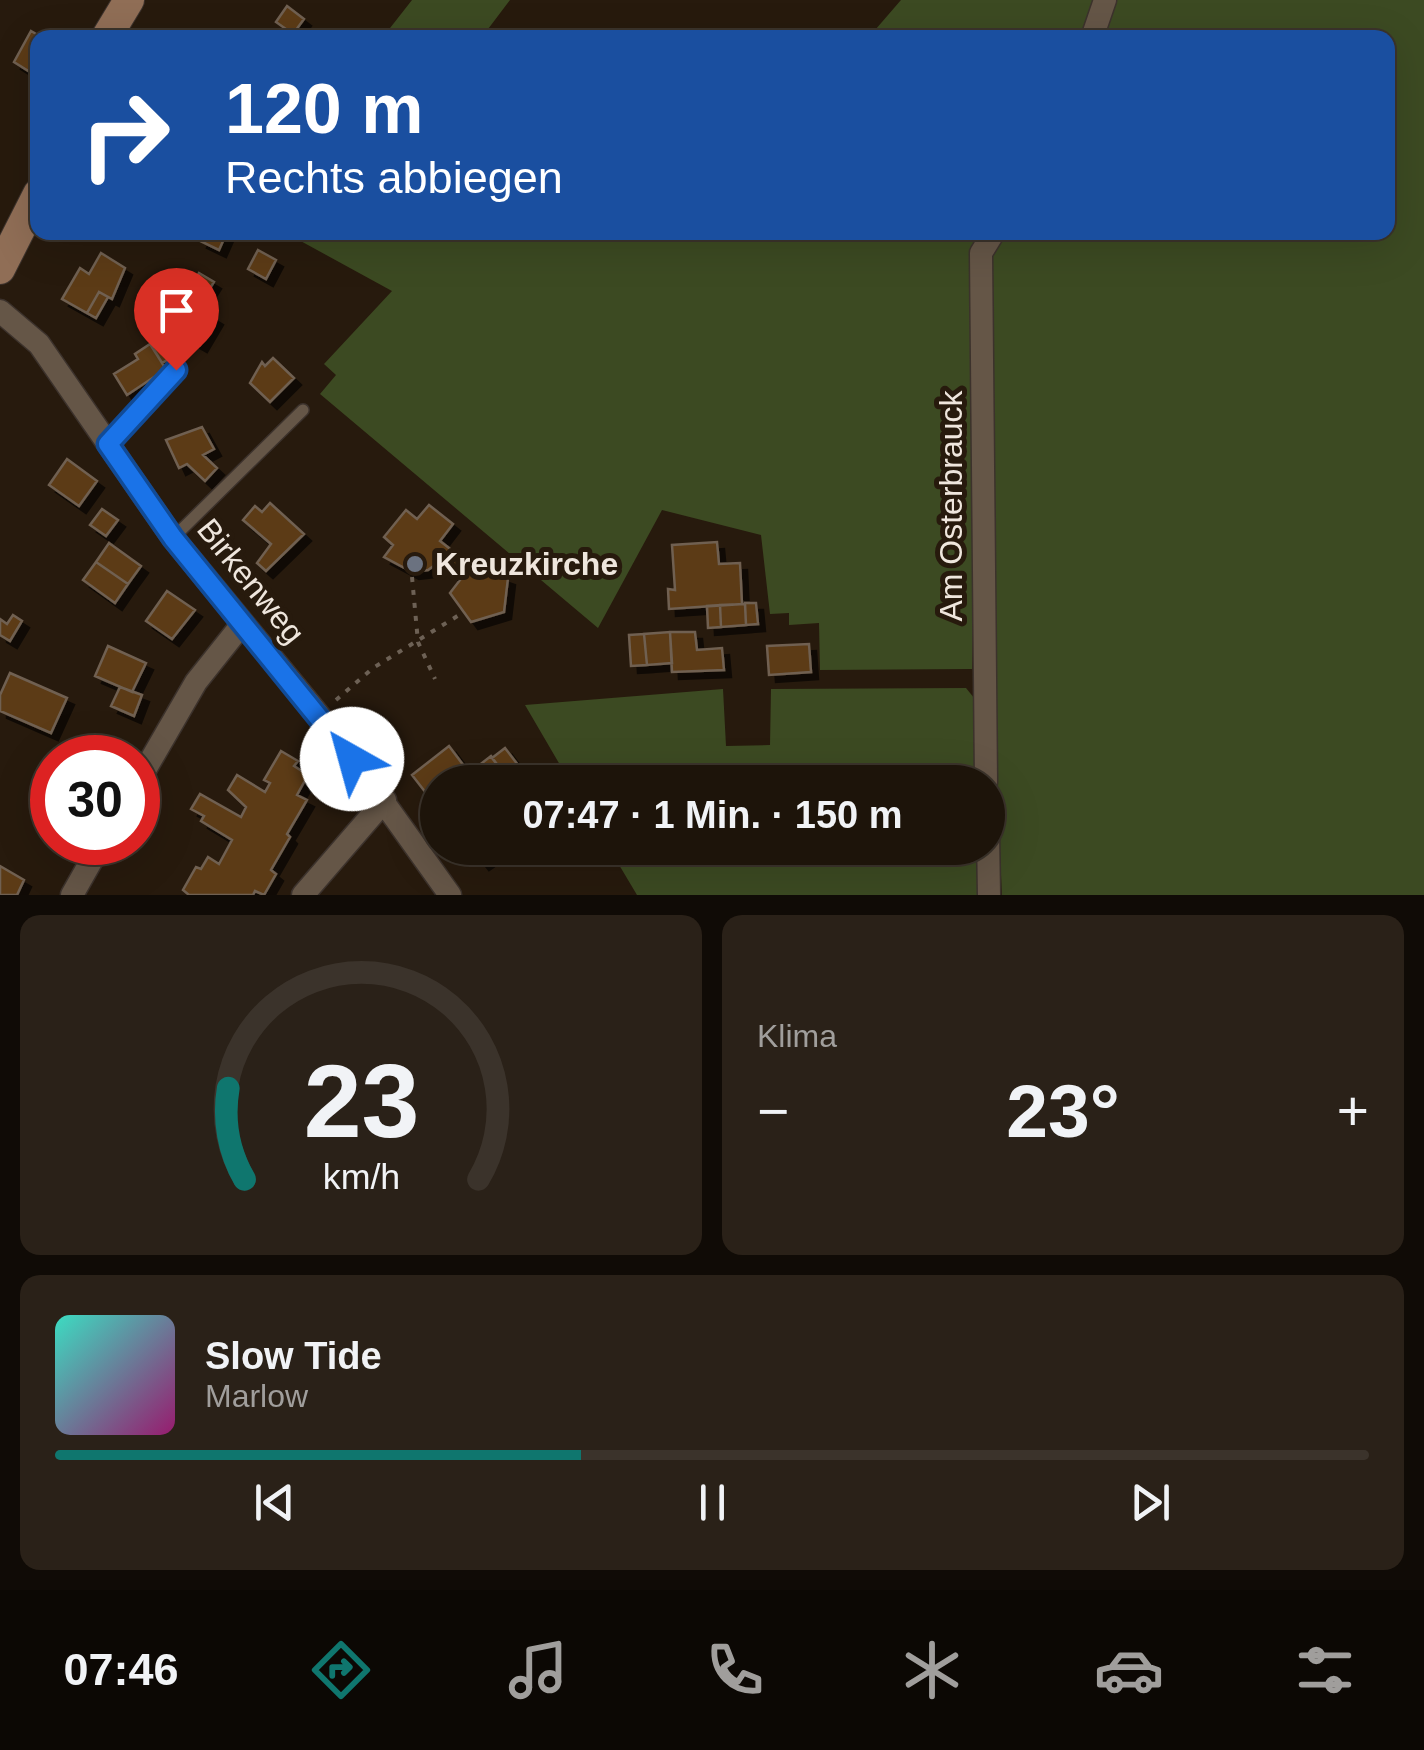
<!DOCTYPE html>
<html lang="de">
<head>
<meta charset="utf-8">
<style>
  body { margin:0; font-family:Helvetica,sans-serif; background:#2a2118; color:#f1f3f6; height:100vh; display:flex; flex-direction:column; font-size:38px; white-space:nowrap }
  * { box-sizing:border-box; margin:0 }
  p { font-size:32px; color:#a09e9c }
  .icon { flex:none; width:55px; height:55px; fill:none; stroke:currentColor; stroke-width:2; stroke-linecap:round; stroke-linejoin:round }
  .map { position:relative; height:895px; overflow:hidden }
  .drawer { display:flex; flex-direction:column; gap:20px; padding:20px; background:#100b06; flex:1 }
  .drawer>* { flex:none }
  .banner { position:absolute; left:30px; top:30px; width:1365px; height:210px; border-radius:20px; box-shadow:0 10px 40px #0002,0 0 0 2px #3b332b; background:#1a4fa0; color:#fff; overflow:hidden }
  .speed { position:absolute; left:30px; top:735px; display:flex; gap:20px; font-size:50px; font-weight:700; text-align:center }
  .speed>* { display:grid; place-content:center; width:130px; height:130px; border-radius:50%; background:#1d140a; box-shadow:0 10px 40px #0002,0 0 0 2px #3b332b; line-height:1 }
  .speed .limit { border:15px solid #d22; background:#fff; color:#111 }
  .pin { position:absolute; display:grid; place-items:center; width:85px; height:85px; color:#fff; margin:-102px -42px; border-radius:50% 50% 50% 0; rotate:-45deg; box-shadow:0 0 10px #0007 }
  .pin .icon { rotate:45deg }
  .me { position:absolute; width:110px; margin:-55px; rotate:322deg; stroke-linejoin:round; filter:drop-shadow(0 0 8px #0008) }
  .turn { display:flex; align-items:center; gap:35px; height:210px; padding:0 30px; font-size:45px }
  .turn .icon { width:130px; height:130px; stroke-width:2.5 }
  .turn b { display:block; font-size:70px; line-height:85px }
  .big { font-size:75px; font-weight:800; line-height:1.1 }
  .drawer .card { flex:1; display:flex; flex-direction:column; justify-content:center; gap:15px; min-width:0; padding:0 35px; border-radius:20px; background:#2a2118 }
  .drawer .dial { align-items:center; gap:0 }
  .dial svg { height:260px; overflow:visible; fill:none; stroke:#3b332b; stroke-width:7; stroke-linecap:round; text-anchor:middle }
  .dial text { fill:#f1f3f6; stroke:none }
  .song { display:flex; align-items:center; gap:30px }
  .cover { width:120px; height:120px; border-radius:15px; background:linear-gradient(135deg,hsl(170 70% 55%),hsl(320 70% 35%)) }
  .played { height:10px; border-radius:5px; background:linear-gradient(90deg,#0f766e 40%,#3b332b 40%) }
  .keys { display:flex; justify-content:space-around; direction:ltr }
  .heat { display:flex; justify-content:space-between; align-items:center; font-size:55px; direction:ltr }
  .drawer .tiles { flex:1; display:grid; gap:20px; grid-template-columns:1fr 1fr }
  .card:last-child { grid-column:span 2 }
  .trip { position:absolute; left:420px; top:765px; width:585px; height:100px; border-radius:50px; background:#1d140a; box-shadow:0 10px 40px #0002,0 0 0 2px #3b332b; font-weight:800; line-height:100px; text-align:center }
  .tab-bar { display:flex; height:160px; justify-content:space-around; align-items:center; background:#0c0804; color:#a09e9c }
  .tab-bar .icon { width:70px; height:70px }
  .tab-bar .on { color:#0f766e }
  .tab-bar b { font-size:45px; color:#f1f3f6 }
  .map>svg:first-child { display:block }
</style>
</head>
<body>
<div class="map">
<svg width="1424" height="895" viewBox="0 0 1424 895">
  <defs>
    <filter id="shadow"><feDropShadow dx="7" dy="7" stdDeviation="0" flood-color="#0009"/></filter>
  </defs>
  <rect width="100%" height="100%" fill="#271a0d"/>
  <path fill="#3c4a22" d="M412,0H510L482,37H383Z
    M901,0H1424V895H1002L991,675L981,273L972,669L820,670L819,623L789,625V613L770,614L761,535L662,510L598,628L320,394L336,375L324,364L392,291L286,233L1388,232V38L869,37Z
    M966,688L979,704L978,782H570L525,705L723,689L726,746L770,745L771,689Z
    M609,848H978L977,895H637Z"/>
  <path fill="#5b3b17" stroke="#706051" stroke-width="2.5" filter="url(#shadow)" d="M287,6L304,19L293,34L276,22Z
    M31,31L43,38H38V77L14,62Z
    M204,232H227L219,250L200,241Z
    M258,250L276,260L266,279L248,269Z
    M101,253L125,268L112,299L99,292L87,313L62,299L80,268L89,274Z
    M199,273L214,282L205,296L191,287Z
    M99,292L108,297L96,318L87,313Z
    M183,298L216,318L200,345L167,326Z
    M168,339L177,354L162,363L153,348Z
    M150,344L166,369L127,395L114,374L138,359L135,354Z
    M273,358L294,378L270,402L250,383L262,362L265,366Z
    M202,427L214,449L203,455L217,468L205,481L187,464L179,468L166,440Z
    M67,459L97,481L79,506L49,485Z
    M270,503L304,534L266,571L257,563L271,544L243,520L255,506L262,512Z
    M429,505L453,524L440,541L472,566L508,578L504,612L471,622L450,593L460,580L439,562L428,570L412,572L384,557L393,545L384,537L406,510L417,519Z
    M102,509L118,520L106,536L90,525Z
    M717,542L719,564L740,563L742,604L669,609L668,589L675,590L672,545Z
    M109,543L141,566L128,584L96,562Z
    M96,562L128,584L115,603L83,580Z
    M167,591L195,610L172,639L146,621Z
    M745,603H756L758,624L746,625Z
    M745,604L746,625L721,627L720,605Z
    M720,605L721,627L708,628L707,606Z
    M13,615L22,621L10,641L0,635V619L7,624Z
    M670,632L672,663L647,665L644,634Z
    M670,632H695L697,650L722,648L724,670L672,672Z
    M644,634L647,665L631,666L629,635Z
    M809,644L811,672L769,675L767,646Z
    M108,646L146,663L132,692L95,676Z
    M10,673L67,698L51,733L0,711V695Z
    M120,687L142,695L134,716L111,706Z
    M449,746L470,774L458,782H438V798L433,802L412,775Z
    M505,748L518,765L505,775L492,758Z
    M281,751L298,761L294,766L308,775L297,795L307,800L287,834L290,837L271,870L276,874L264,895L255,891L253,895H189L183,890L196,867L201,869L208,857L219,864L232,840L201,821L204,816L191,809L200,794L241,817L246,807L228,790L237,775L265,792L270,783L264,780Z
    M491,756L499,767L482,780L473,770Z
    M470,848H504L482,863Z
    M0,866L24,880L17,895H0Z"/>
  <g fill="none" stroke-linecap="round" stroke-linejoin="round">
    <g stroke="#3c322c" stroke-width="14">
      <path id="lane" d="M108,444L176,370
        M173,538L303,410"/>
    </g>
    <g stroke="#3c322c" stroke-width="25">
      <path id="street" d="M1092,38L1105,0
        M0,311L39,344L173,538L340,741L450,895
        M138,782L196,682L243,623
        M986,782L981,253L994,232
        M988,833L989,895
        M72,895L102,842
        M303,895L385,800"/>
    </g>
    <g stroke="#3c322c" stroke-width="32">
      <path id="secondary" d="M106,38L129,0
        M0,269L38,194"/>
    </g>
    <path stroke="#6d6155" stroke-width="4" stroke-dasharray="5 8" stroke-linecap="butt" d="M412,577L418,642L435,679
      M336,700L373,668L464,612"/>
    <use href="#lane" stroke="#655647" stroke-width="11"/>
    <use href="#street" stroke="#655647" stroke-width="22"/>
    <use href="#secondary" stroke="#906e56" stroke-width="30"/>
  </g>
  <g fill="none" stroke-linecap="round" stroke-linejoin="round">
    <g stroke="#114b97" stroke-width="25">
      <path id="route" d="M176,370L108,444L173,538L352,759"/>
    </g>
    <use href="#route" stroke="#1a73e8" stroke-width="18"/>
  </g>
  <circle fill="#6b7280" stroke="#271a0d" stroke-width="4" cx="415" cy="564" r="10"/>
  <g text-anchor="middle" stroke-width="10" stroke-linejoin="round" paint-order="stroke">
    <g font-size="32" fill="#efe6dd" stroke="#271a0d">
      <text transform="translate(951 506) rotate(-90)" y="11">Am Osterbrauck</text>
      <text transform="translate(251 581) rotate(51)" y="11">Birkenweg</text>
    </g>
    <g font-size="32" font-weight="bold" fill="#efe6dd" stroke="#271a0d" text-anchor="start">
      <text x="435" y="575">Kreuzkirche</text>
    </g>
  </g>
</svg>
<div class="speed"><div class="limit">30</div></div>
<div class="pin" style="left:176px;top:370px;background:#d93025"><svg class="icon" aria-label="arrive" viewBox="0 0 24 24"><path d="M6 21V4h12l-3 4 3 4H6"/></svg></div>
<svg class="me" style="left:352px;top:759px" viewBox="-20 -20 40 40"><circle r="19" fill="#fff"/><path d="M0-13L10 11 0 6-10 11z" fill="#1a73e8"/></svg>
<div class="trip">07:47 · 1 Min. · 150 m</div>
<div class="banner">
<div class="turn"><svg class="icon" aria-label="right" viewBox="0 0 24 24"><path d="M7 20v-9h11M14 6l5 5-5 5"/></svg><div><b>120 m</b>Rechts abbiegen</div></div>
</div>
</div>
<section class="drawer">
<div class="tiles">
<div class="card dial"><svg viewBox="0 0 100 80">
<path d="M14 69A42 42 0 1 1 86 69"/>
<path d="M14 69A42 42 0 0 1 9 41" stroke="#0f766e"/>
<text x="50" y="56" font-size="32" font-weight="700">23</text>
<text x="50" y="72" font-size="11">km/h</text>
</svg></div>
<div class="card"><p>Klima</p>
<div class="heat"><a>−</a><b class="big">23°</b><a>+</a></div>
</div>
<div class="card">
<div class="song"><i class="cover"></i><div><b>Slow Tide</b><p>Marlow</p></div></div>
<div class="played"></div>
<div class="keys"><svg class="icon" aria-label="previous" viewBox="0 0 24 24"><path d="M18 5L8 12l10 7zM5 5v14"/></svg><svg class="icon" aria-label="pause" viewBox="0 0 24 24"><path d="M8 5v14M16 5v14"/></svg><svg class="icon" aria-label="next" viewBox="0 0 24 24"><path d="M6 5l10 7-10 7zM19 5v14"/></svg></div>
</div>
</div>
</section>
<nav class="tab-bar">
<b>07:46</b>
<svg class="icon on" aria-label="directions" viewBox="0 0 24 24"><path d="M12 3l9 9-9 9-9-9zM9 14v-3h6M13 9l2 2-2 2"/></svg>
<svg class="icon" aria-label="music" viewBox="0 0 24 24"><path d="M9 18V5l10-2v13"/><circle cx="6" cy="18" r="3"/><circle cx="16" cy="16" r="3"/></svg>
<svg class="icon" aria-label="phone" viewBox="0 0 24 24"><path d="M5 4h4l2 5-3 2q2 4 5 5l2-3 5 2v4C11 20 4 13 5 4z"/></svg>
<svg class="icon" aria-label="climate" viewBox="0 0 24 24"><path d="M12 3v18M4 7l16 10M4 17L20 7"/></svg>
<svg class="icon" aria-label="car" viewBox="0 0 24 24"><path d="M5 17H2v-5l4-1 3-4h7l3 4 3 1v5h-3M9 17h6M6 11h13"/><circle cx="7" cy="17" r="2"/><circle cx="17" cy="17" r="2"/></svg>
<svg class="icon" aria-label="filters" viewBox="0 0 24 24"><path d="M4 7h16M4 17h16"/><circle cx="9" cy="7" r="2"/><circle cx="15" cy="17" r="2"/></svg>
</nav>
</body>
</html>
